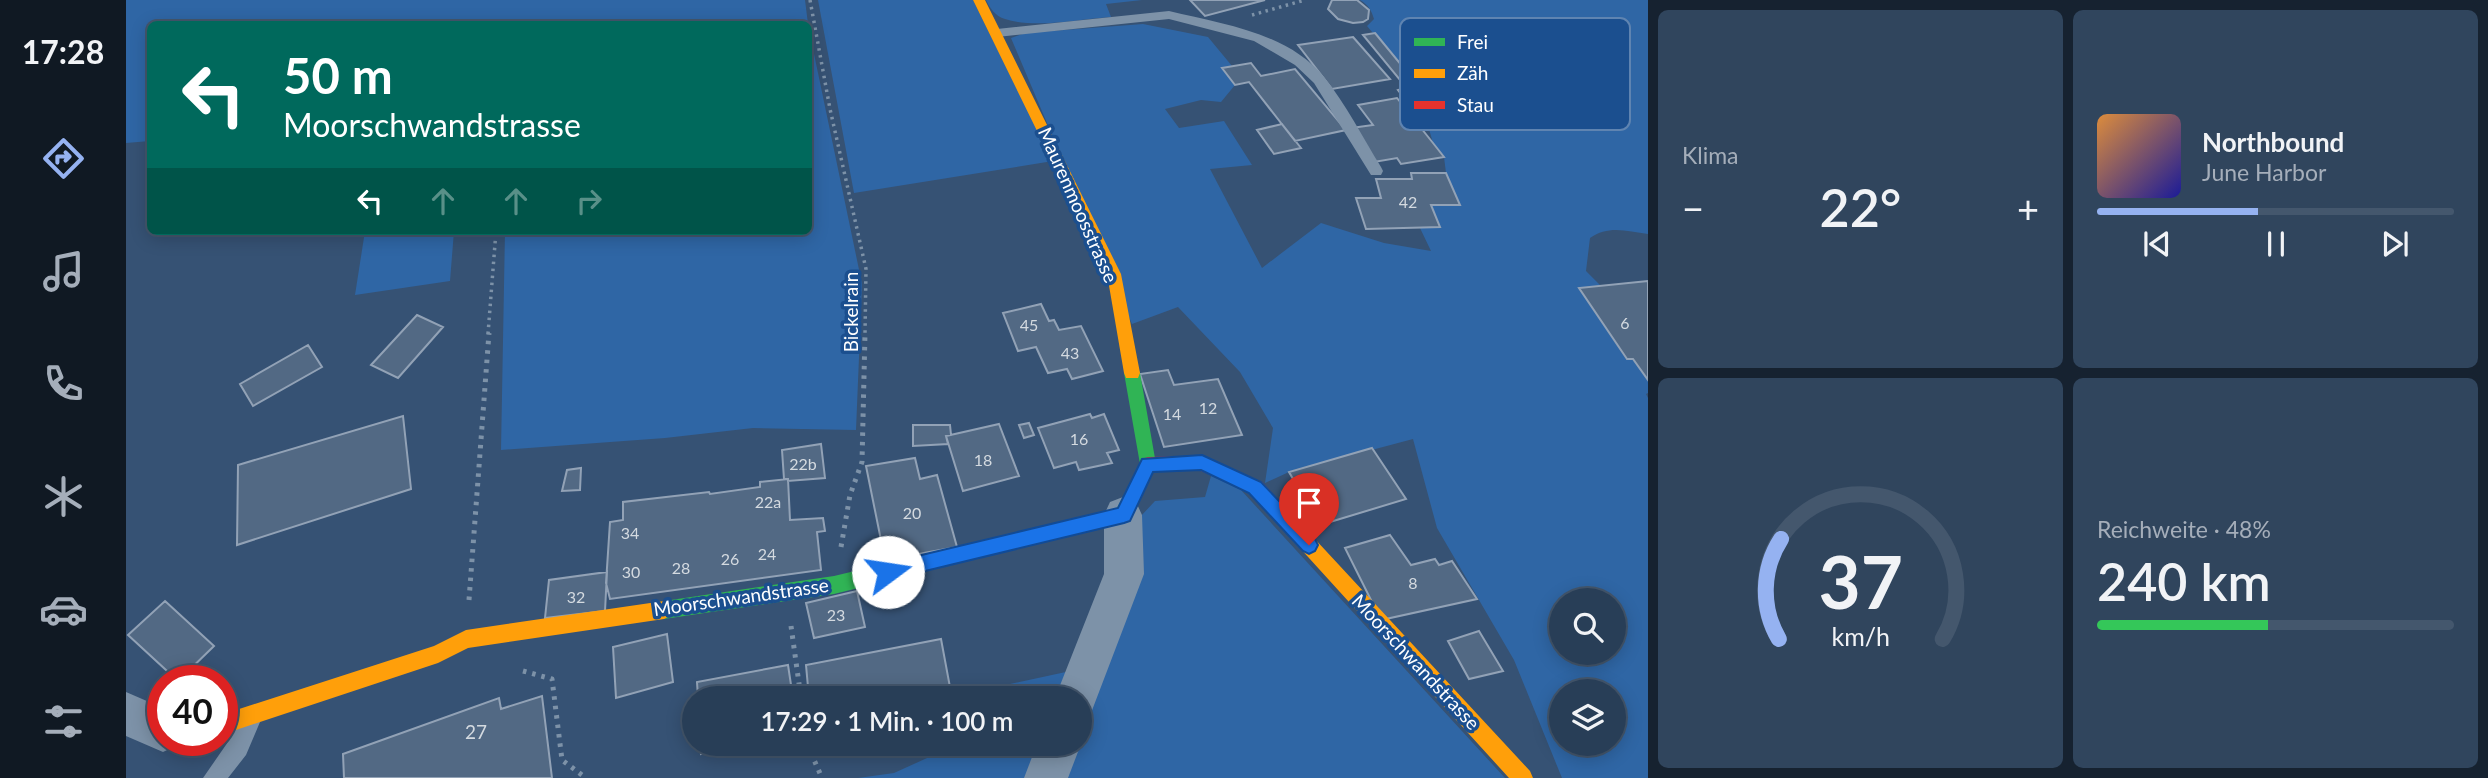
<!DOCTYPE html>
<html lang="de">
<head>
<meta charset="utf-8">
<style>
  body { margin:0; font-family:Lato,sans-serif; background:#30455d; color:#f1f3f6; height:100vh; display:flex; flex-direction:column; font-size:26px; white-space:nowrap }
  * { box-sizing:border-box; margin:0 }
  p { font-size:23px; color:#a5aeba }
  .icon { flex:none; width:38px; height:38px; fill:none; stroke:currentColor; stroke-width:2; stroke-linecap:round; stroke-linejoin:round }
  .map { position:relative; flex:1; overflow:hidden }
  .panel { display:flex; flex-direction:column; gap:10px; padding:10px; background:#162230; width:840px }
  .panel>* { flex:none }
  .hud { position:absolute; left:21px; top:21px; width:665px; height:214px; border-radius:10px; box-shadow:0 4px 18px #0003,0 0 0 2px #44576d; background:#00695c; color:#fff; overflow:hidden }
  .tools { position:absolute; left:1423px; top:588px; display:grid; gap:14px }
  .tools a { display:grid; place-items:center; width:77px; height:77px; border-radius:50%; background:#283e57; box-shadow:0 4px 18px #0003,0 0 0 2px #44576d; font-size:35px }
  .speed { position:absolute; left:21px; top:665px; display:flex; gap:14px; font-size:35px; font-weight:700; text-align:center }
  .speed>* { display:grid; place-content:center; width:91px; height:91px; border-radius:50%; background:#283e57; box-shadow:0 4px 18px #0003,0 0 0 2px #44576d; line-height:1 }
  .speed .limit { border:10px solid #d22; background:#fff; color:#111 }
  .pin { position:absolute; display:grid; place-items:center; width:60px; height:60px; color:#fff; margin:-72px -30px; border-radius:50% 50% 50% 0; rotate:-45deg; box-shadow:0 0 7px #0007 }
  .pin .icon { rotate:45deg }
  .me { position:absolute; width:77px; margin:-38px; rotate:76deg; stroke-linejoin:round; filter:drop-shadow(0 0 5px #0008) }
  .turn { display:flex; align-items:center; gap:24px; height:147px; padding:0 21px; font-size:32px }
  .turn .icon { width:91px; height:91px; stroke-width:2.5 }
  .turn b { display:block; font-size:49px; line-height:60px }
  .lanes { display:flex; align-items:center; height:66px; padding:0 21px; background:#0003; justify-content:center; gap:35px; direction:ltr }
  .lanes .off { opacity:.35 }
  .big { font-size:52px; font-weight:600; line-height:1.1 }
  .panel .tile { flex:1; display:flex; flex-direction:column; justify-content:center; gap:10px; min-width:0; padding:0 24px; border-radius:10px; background:#30455d }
  .panel .dial { align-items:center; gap:0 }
  .dial svg { height:182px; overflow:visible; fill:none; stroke:#44576d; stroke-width:7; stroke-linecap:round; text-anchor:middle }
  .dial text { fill:#f1f3f6; stroke:none }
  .song { display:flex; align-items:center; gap:21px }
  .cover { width:84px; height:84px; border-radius:10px; background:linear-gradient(135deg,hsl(30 70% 55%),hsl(240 70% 35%)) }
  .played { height:7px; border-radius:4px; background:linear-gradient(90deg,#95b2f1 45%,#44576d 45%) }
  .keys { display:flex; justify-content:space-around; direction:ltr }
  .heat { display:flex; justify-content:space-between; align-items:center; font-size:38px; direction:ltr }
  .charge { height:10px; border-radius:5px; background:linear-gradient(90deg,#34c759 48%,#44576d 0) }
  .panel .tiles { flex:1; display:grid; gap:10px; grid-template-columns:repeat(2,1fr) }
  .trip { position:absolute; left:556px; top:686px; width:410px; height:70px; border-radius:35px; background:#283e57; box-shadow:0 4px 18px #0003,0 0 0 2px #44576d; font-weight:600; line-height:70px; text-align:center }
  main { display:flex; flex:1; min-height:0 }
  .tab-bar { display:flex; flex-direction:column; width:126px; justify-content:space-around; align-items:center; background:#101923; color:#a5aeba }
  .tab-bar .icon { width:49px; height:49px }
  .tab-bar .current { color:#95b2f1 }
  .tab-bar b { font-size:32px; color:#f1f3f6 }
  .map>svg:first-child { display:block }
</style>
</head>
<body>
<main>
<nav class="tab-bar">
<b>17:28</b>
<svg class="icon current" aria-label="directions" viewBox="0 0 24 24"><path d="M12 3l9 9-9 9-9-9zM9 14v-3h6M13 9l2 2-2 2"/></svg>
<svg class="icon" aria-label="music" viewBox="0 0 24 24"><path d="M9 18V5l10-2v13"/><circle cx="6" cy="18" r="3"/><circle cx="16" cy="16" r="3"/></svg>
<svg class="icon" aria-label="phone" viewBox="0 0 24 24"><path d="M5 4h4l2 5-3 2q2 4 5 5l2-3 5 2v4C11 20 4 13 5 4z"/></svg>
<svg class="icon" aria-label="climate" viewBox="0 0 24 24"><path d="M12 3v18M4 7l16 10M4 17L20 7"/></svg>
<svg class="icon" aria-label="car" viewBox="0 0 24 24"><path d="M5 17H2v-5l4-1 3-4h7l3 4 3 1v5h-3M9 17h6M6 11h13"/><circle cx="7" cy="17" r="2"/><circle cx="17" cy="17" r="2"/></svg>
<svg class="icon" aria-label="filters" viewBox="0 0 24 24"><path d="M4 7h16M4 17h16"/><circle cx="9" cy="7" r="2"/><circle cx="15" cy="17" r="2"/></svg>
</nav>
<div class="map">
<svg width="1522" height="778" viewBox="0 0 1522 778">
  <rect width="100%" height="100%" fill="#365274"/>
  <path fill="#2f66a5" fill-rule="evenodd" d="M0,0H679L682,24H24V141L0,143Z
    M692,0H847L927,161L728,193Z
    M860,0H1016L980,4L985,17C952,19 911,29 879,19C869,16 864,8 860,0Z
    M1234,0H1522V234C1501,231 1482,225 1464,238L1460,271L1475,286L1453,288L1500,359H1507L1522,380V393L1520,394L1522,398V778H1436L1388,660L1311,528L1287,439L1163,472L1139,483L1147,428L1114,372L1052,307L1006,324L885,38L899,33L1017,24L1082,37L1106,66L1097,69L1109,85L1095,102L1075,100L1039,109L1053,128L1098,121L1126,165L1084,169L1136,268L1195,223L1258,243L1305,251L1294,228L1314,227L1305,205H1334L1320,173L1318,157L1307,143L1297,108L1283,87L1285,78L1241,26L1248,19C1245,9 1242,5 1234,0ZM1435,600H1488V653H1435ZM1435,691H1488V744H1435Z
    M682,25L736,284L730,430L627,428L539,438L375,450L379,231H682Z
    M239,231H328L324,281L229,295Z
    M1085,476L1115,490L1379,778H929L941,744H954V709L972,665L1014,517L1029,501L1079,497Z
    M949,670L937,698H867L875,686Z
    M832,744H918L907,778H732L768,773Z"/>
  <path fill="#526984" stroke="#92a2b6" stroke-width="2" d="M1064,0H1139L1079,16Z
    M1231,0L1243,10L1242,19L1237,22L1227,23L1212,19L1202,9L1206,0Z
    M1249,33L1286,78L1274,80L1237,35Z
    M1227,37L1264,79L1206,89L1172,45Z
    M1125,63L1135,76L1169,69L1220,130L1169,141L1123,82L1109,85L1096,68Z
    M1283,87L1293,100L1282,103L1272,90Z
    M1271,98L1307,143L1318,157L1275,164L1271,158L1248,162L1225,128L1247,125L1232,105Z
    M1156,124L1175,148L1148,154L1131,130Z
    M1285,173H1320L1334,205H1305L1314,227L1240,229L1230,198H1255L1250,179H1286Z
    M1522,281V380L1507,359H1501L1453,288Z
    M915,304L923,321L928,320L933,330L955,326L977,371L946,379L941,369L922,373L910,347L892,351L877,313Z
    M291,315L317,327L272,378L245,365Z
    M182,345L196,367L127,406L114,384Z
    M1042,370L1048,385L1092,379L1116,435L1038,447L1014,374Z
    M964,414L966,418L978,414L993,450L981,453L986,463L953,470L950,462L928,468L912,428Z
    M277,416L285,489L111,545L112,465Z
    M903,423L908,435L898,438L893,425Z
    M873,424L893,476L837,491L820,436Z
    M787,425H824L825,435L820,436L822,444L787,446Z
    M695,444L699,478L662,481V479H658L656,450Z
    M1246,448L1280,499L1194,525L1163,472Z
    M789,458L794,479L811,475L831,547L759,560L740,466Z
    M455,468L454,490L436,491L441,470Z
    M662,479L664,520L697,518L699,531L691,532L695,570L484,599L480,583L484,522L497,520V502L583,492L584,494L634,487V482Z
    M1264,535L1285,565L1309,559L1313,565L1326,561L1351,599L1255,620L1219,548Z
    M481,572L479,611L419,618L423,580Z
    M731,591L739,627L688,638L680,603Z
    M39,601L88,646L52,681L2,635Z
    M1353,631L1377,671L1343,679L1322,641Z
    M541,634L547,682L490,698L487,647Z
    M815,639L826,698H683L680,665Z
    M662,665L667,698H572L571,682Z
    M416,696L426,778H218L217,754L373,698L375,709Z
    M574,744H625L575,754Z"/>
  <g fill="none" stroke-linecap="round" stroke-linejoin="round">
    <path stroke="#7d92a8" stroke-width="3.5" stroke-dasharray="2.5 4.5" stroke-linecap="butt" d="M684,0L704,109L740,269L739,334
      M1126,15L1179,0
      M362,334L370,231"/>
    <path stroke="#7d92a8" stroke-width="5" stroke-dasharray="3.5 6" stroke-linecap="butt" d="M715,547L724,495L736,462L739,333
      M343,600L363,333
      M665,626L675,698
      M397,671L426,679L436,760L460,778
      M681,744L696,778"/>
    <path fill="#7d92a8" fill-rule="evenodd" d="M1043,11C1096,24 1161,32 1198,77C1220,104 1237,138 1255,167L1257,171L1255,175H1245L1188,83L1169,65L1128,41L1043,19L871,37L864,33L871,29Z
      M123,711L131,714L134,722L120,755L102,778H77L104,739L115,714Z"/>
    <path fill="#7d92a8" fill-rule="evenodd" d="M997,497L1010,502L1016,515L1018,574L965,713L954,718V698H929L978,574V515L984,502Z
      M0,692L37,708V740H55L52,745L37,752L0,736Z
      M954,741L955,744L942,778H898L911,744H954Z"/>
    <path fill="#30b455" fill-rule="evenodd" d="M1006,366L1012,368L1014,373L1030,464L1003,521L708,594L538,619L532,616L529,610L532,604L538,601L708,576L991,508L1014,464L998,373L1000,368Z"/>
    <path fill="#ff9f0a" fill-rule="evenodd" d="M847,0H859L995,274L1014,373L1012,378H1000L998,373L981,274Z
      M1169,522L1175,524L1404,771L1407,778H1383L1163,536L1160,530L1163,524Z
      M538,601L544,604L547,610L544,616L538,619L342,648L312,663L110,730L96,732V712L110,710L308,646L340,630Z"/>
    <path fill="#e5322d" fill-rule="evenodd" d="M1076,456L1136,482L1175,524L1178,530L1175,536L1169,538L1163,536L1124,492L1075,471H1022L1016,469L1014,464L1016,459L1022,457Z"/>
  </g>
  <path fill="#1a73e8" stroke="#114b97" stroke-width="2" d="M1076,455L1135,482L1189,539L1192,545L1189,551L1183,554L1177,551L1123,493L1075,470L1027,472L1004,521L998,523L762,580L756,578L753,572L756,566L762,563L992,508L1016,459Z"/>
  <g text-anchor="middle" stroke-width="7" stroke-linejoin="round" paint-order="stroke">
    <g font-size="16" fill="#d4dae0">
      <text x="1282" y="208">42</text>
      <text x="1499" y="329">6</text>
      <text x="903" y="331">45</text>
      <text x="944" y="359">43</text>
      <text x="1082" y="414">12</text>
      <text x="1046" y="420">14</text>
      <text x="953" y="445">16</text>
      <text x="857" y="466">18</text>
      <text x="677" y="470">22b</text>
      <text x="642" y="508">22a</text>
      <text x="786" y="519">20</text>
      <text x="504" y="539">34</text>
      <text x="641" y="560">24</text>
      <text x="604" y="565">26</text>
      <text x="555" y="574">28</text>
      <text x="505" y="578">30</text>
      <text x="1287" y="589">8</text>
      <text x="450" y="603">32</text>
      <text x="710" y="621">23</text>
    </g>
    <g font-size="19" fill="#fff" stroke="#1b4f8f">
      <text transform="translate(952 205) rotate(66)" y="7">Maurenmoosstrasse</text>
      <text transform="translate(725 312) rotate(-90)" y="7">Bickelrain</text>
      <text transform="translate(615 597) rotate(-8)" y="7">Moorschwandstrasse</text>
      <text transform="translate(1290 662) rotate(47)" y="7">Moorschwandstrasse</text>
    </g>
    <g font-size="19" fill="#d4dae0">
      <text x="350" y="739">27</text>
    </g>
  </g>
  <rect x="1274" y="18" width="230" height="112" rx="10" fill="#1b4f8f" stroke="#5f84b1" stroke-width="2"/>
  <rect x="1288" y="38" width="31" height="8" fill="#30b455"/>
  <rect x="1288" y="69" width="31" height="9" fill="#ff9f0a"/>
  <rect x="1288" y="101" width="31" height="8" fill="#e5322d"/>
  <g font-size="19" fill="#fff">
    <text x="1331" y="49">Frei</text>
    <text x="1331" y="80">Zäh</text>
    <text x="1331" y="112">Stau</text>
  </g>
</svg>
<div class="tools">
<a><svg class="icon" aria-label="search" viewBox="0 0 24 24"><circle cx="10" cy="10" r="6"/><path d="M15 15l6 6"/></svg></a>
<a><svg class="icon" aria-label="layers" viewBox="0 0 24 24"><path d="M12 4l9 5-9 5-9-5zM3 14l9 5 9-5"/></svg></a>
</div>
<div class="speed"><div class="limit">40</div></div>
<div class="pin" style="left:1183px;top:545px;background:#d93025"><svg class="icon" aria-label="arrive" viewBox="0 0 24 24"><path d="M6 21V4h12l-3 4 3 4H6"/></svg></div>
<svg class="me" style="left:762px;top:572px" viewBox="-20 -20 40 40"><circle r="19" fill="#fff"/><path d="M0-13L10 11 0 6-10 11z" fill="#1a73e8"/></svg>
<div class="trip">17:29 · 1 Min. · 100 m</div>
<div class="hud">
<div class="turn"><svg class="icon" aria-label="left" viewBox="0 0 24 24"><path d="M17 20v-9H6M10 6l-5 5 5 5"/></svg><div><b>50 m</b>Moorschwandstrasse</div></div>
<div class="lanes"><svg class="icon" aria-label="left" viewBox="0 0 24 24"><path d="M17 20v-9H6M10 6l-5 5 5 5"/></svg><svg class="icon off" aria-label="ahead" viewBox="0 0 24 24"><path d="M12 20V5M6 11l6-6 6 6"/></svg><svg class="icon off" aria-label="ahead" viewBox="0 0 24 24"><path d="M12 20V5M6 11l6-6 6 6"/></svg><svg class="icon off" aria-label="right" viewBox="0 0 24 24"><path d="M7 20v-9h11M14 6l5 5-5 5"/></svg></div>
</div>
</div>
<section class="panel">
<div class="tiles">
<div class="tile"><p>Klima</p>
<div class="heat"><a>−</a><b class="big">22°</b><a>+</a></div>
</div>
<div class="tile">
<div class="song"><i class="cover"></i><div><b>Northbound</b><p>June Harbor</p></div></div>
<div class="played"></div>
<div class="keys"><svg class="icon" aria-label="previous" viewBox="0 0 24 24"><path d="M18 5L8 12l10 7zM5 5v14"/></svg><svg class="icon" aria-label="pause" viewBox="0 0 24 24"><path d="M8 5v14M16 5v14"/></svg><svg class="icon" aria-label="next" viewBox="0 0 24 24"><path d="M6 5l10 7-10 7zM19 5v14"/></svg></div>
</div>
<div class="tile dial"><svg viewBox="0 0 100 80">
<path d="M14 69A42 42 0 1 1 86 69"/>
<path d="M14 69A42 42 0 0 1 15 25" stroke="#95b2f1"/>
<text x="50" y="56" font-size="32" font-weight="700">37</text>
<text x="50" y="72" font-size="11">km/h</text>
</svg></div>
<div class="tile"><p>Reichweite · 48%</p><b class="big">240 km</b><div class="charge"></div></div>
</div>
</section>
</main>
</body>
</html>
